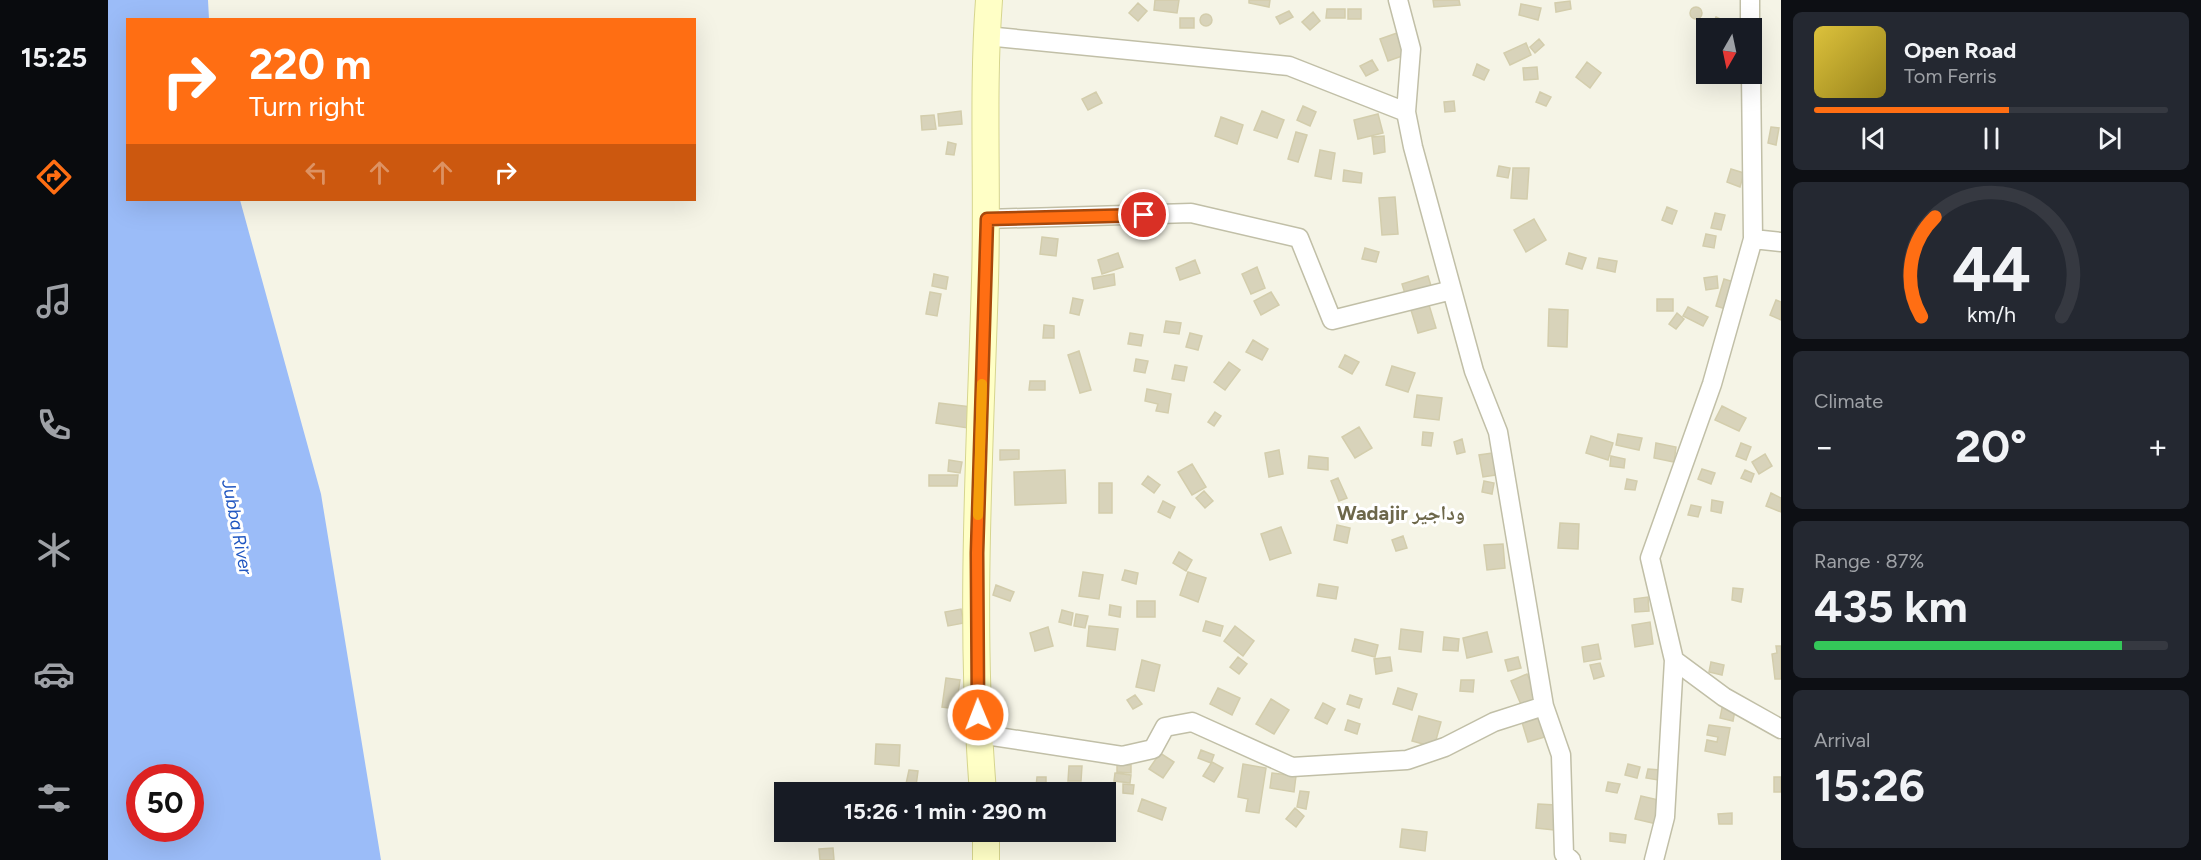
<!DOCTYPE html>
<html lang="en">
<head>
<meta charset="utf-8">
<style>
  body { margin:0; font-family:Figtree,"Noto Naskh Arabic",sans-serif; background:#242831; color:#f1f3f6; height:100vh; display:flex; flex-direction:column; font-size:22px; white-space:nowrap }
  * { box-sizing:border-box; margin:0 }
  p { font-size:20px; color:#9ea1a6 }
  .icon { flex:none; width:33px; height:33px; fill:none; stroke:currentColor; stroke-width:2; stroke-linecap:round; stroke-linejoin:round }
  .map { position:relative; flex:1; overflow:hidden }
  .sheet { display:flex; flex-direction:column; gap:12px; padding:12px; background:#0d0f14; width:420px }
  .sheet>* { flex:none }
  .guide { position:absolute; left:18px; top:18px; width:570px; height:183px; border-radius:0px; box-shadow:0 6px 24px #0002; background:#ff6e13; color:#fff; overflow:hidden }
  .needle { width:39px; rotate:189deg }
  .tools { position:absolute; left:1588px; top:18px; display:grid; gap:12px }
  .tools a { display:grid; place-items:center; width:66px; height:66px; border-radius:0px; background:#171b24; box-shadow:0 6px 24px #0002; font-size:30px }
  .speed { position:absolute; left:18px; top:764px; display:flex; gap:12px; font-size:30px; font-weight:700; text-align:center }
  .speed>* { display:grid; place-content:center; width:78px; height:78px; border-radius:50%; background:#171b24; box-shadow:0 6px 24px #0002; line-height:1 }
  .speed .limit { border:9px solid #d22; background:#fff; color:#111 }
  .pin { position:absolute; display:grid; place-items:center; width:51px; height:51px; color:#fff; margin:-26px; border:3px solid #fff; border-radius:50%; box-shadow:0 2px 6px #0007 }
  .me { position:absolute; width:66px; margin:-33px; rotate:359deg; stroke-linejoin:round; filter:drop-shadow(0 0 4px #0008) }
  .turn { display:flex; align-items:center; gap:21px; height:126px; padding:0 24px; font-size:27px }
  .turn .icon { width:78px; height:78px; stroke-width:2.5 }
  .turn b { display:block; font-size:42px; line-height:51px }
  .lanes { display:flex; align-items:center; height:57px; padding:0 24px; background:#0003; justify-content:center; gap:30px; direction:ltr }
  .lanes .off { opacity:.35 }
  .big { font-size:45px; font-weight:700; line-height:1.1 }
  .sheet .card { flex:1; display:flex; flex-direction:column; justify-content:center; gap:9px; min-width:0; padding:0 21px; border-radius:9px; background:#242831 }
  .sheet .dial { align-items:center; gap:0 }
  .dial svg { height:156px; overflow:visible; fill:none; stroke:#363941; stroke-width:7; stroke-linecap:round; text-anchor:middle }
  .dial text { fill:#f1f3f6; stroke:none }
  .song { display:flex; align-items:center; gap:18px }
  .cover { width:72px; height:72px; border-radius:9px; background:linear-gradient(135deg,hsl(50 70% 55%),hsl(50 70% 35%)) }
  .played { height:6px; border-radius:3px; background:linear-gradient(90deg,#ff6e13 55%,#363941 55%) }
  .keys { display:flex; justify-content:space-around; direction:ltr }
  .heat { display:flex; justify-content:space-between; align-items:center; font-size:33px; direction:ltr }
  .charge { height:9px; border-radius:4px; background:linear-gradient(90deg,#34c759 87%,#363941 0) }
  .trip { position:absolute; left:666px; top:782px; width:342px; height:60px; border-radius:0px; background:#171b24; box-shadow:0 6px 24px #0002; font-weight:700; line-height:60px; text-align:center }
  main { display:flex; flex:1; min-height:0 }
  .tabs { display:flex; flex-direction:column; width:108px; justify-content:space-around; align-items:center; background:#090b0e; color:#9ea1a6 }
  .tabs .icon { width:42px; height:42px }
  .tabs .active { color:#ff6e13 }
  .tabs b { font-size:27px; color:#f1f3f6 }
  .map>svg:first-child { display:block }
</style>
</head>
<body>
<main>
<nav class="tabs">
<b>15:25</b>
<svg class="icon active" aria-label="directions" viewBox="0 0 24 24"><path d="M12 3l9 9-9 9-9-9zM9 14v-3h6M13 9l2 2-2 2"/></svg>
<svg class="icon" aria-label="music" viewBox="0 0 24 24"><path d="M9 18V5l10-2v13"/><circle cx="6" cy="18" r="3"/><circle cx="16" cy="16" r="3"/></svg>
<svg class="icon" aria-label="phone" viewBox="0 0 24 24"><path d="M5 4h4l2 5-3 2q2 4 5 5l2-3 5 2v4C11 20 4 13 5 4z"/></svg>
<svg class="icon" aria-label="climate" viewBox="0 0 24 24"><path d="M12 3v18M4 7l16 10M4 17L20 7"/></svg>
<svg class="icon" aria-label="car" viewBox="0 0 24 24"><path d="M5 17H2v-5l4-1 3-4h7l3 4 3 1v5h-3M9 17h6M6 11h13"/><circle cx="7" cy="17" r="2"/><circle cx="17" cy="17" r="2"/></svg>
<svg class="icon" aria-label="filters" viewBox="0 0 24 24"><path d="M4 7h16M4 17h16"/><circle cx="9" cy="7" r="2"/><circle cx="15" cy="17" r="2"/></svg>
</nav>
<div class="map">
<svg width="1673" height="860" viewBox="0 0 1673 860">
  <rect width="100%" height="100%" fill="#f5f4e6"/>
  <path fill="#9bbcf8" fill-rule="evenodd" d="M0,0H100L101,19L20,20V200H132L213,494L273,860H0ZM32,777H82V828H32Z"/>
  <path fill="#d8d3ba" stroke="#d3cdac" stroke-width="1.5" d="M1047,0H1071L1069,13L1046,10Z
    M1141,0H1162L1161,7L1141,3Z
    M1325,0H1351L1352,5L1326,7Z
    M1462,1L1463,9L1448,12L1447,3Z
    M1030,3L1039,11L1030,21L1021,13Z
    M1413,4L1433,8L1430,20L1411,15Z
    M1582 13a6 6 0 1 1 12 0a6 6 0 1 1-12 0Z
    M1219,9H1237V18H1218Z
    M1240,9H1253V19H1240Z
    M1181,11L1185,17L1172,24L1168,17Z
    M1205,12L1212,21L1202,30L1194,22Z
    M1092 20a6 6 0 1 1 12 0a6 6 0 1 1-12 0Z
    M1608,17L1621,23L1618,28L1603,27Z
    M1072,18H1086V28H1072Z
    M1289,33L1297,55L1280,61L1272,39Z
    M1431,39L1436,45L1427,53L1422,47Z
    M1418,43L1423,55L1402,65L1396,53Z
    M1264,60L1270,70L1258,76L1252,66Z
    M1479,62L1493,73L1482,88L1468,77Z
    M1369,64L1381,70L1376,80L1365,75Z
    M1429,67L1430,79L1416,80L1415,68Z
    M988,92L994,103L980,110L974,99Z
    M1432,92L1443,97L1438,106L1428,102Z
    M1346,101L1347,111L1337,112L1336,102Z
    M1195,106L1208,112L1202,126L1189,120Z
    M853,111L854,124L831,126L830,114Z
    M1154,111L1176,120L1169,138L1146,130Z
    M1270,114L1275,133L1250,139L1246,120Z
    M826,115L828,129L814,130L813,116Z
    M1113,117L1135,125L1129,144L1107,136Z
    M1663,127L1671,128L1668,145L1660,143Z
    M1188,132L1199,135L1190,162L1180,159Z
    M1276,136L1277,152L1266,154L1264,137Z
    M840,142L848,144L846,155L838,154Z
    M1212,150L1227,153L1223,179L1207,176Z
    M1391,166L1402,168L1400,178L1389,176Z
    M1405,168H1421L1419,199L1403,198Z
    M1623,169L1636,173L1632,187L1619,182Z
    M1236,170L1254,173L1253,183L1235,181Z
    M1287,197L1290,234L1274,235L1271,198Z
    M1559,207L1569,211L1564,224L1554,220Z
    M1607,213L1617,215L1613,230L1603,228Z
    M1426,219L1438,240L1418,252L1406,230Z
    M1598,234L1608,236L1606,248L1595,246Z
    M934,237L950,239L948,256L932,254Z
    M1257,248L1271,252L1268,262L1254,259Z
    M1010,253L1015,267L994,274L990,260Z
    M1461,253L1478,258L1474,269L1458,264Z
    M1491,258L1509,261L1507,272L1489,268Z
    M1087,260L1092,273L1072,280L1068,268Z
    M1149,267L1157,288L1143,294L1134,274Z
    M826,274L840,277L838,289L824,286Z
    M1006,274L1007,285L986,289L984,278Z
    M1320,276L1324,289L1298,297L1294,284Z
    M1609,276L1610,288L1598,290L1596,278Z
    M1616,279L1629,283L1621,310L1608,306Z
    M822,292L833,294L829,316L818,314Z
    M1163,292L1171,305L1153,315L1146,301Z
    M965,298L975,300L971,315L962,313Z
    M1549,299H1565V311H1549Z
    M1668,300L1673,302V320L1662,315Z
    M1321,305L1328,328L1310,333L1303,310Z
    M1580,307L1600,317L1595,326L1575,316Z
    M1441,309L1460,310L1459,347L1440,346Z
    M1569,313L1576,319L1568,329L1561,324Z
    M1058,321L1073,323L1071,334L1056,332Z
    M936,325L946,326V338H935Z
    M1022,333L1035,335L1033,346L1020,344Z
    M1082,333L1094,336L1090,350L1078,347Z
    M1145,340L1160,349L1154,360L1138,352Z
    M971,351L983,390L972,393L960,355Z
    M1237,355L1251,362L1244,374L1231,367Z
    M1028,359L1040,361L1037,373L1026,371Z
    M1121,362L1132,370L1117,390L1106,382Z
    M1067,365L1079,367L1076,381L1064,379Z
    M1284,366L1307,373L1300,392L1278,385Z
    M922,381H937V390H921Z
    M1039,389L1063,394L1060,413L1048,411L1050,404L1037,401Z
    M1309,395L1334,398L1331,420L1306,417Z
    M831,403L863,407L860,428L828,423Z
    M1614,406L1638,418L1631,431L1607,420Z
    M1107,412L1113,416L1106,426L1100,422Z
    M1251,427L1264,448L1247,458L1234,437Z
    M1315,432L1325,433L1323,446L1314,445Z
    M1510,434L1534,438L1531,450L1508,445Z
    M1483,436L1505,443L1500,460L1478,453Z
    M1354,439L1357,452L1349,454L1346,442Z
    M1548,443L1568,447L1566,462L1546,458Z
    M1633,443L1643,447L1638,460L1628,456Z
    M892,450H911V459L892,460Z
    M1171,450L1175,474L1161,477L1157,453Z
    M1391,452L1394,474L1375,477L1371,455Z
    M1657,454L1664,466L1651,474L1644,462Z
    M1201,456L1220,458V470L1200,468Z
    M1503,456L1517,459L1516,468L1502,466Z
    M841,460L854,462L852,473L840,471Z
    M1084,464L1098,487L1084,495L1070,472Z
    M1594,469L1607,473L1603,484L1590,479Z
    M957,470L958,503L907,505L906,472Z
    M1637,470L1646,474L1643,482L1633,478Z
    M821,475H850L849,486H821Z
    M1040,476L1052,485L1046,493L1034,484Z
    M1230,478L1239,498L1231,501L1223,481Z
    M1519,479L1529,481L1527,490L1517,489Z
    M1376,481L1386,483L1384,494L1374,492Z
    M991,483H1004V513H991Z
    M1096,491L1105,501L1097,508L1088,498Z
    M1663,493L1673,498V512L1658,506Z
    M1604,500L1615,502L1613,513L1603,511Z
    M1055,501L1067,507L1062,518L1050,512Z
    M1583,505L1593,507L1590,517L1580,515Z
    M1452,523L1471,524L1470,549L1450,548Z
    M1229,525L1242,528L1239,543L1226,540Z
    M1173,527L1183,553L1162,560L1153,534Z
    M1295,536L1299,548L1288,551L1284,540Z
    M1395,544L1397,568L1379,570L1376,545Z
    M1071,552L1084,560L1078,571L1065,563Z
    M1017,570L1030,573L1028,584L1014,580Z
    M975,572L995,575L991,599L971,596Z
    M1080,572L1098,578L1090,602L1072,595Z
    M1211,584L1230,587L1228,599L1209,596Z
    M888,585L906,592L902,601L885,595Z
    M1625,588L1635,589L1633,602L1624,600Z
    M1540,597L1541,611L1527,612L1526,599Z
    M1029,601H1047V617H1029Z
    M1002,605L1013,607L1012,617L1001,615Z
    M853,609L856,623L840,626L837,612Z
    M954,610L965,613L963,625L951,622Z
    M968,614L980,616L977,628L966,626Z
    M1098,621L1115,626L1112,636L1095,631Z
    M1542,622L1545,644L1527,647L1524,625Z
    M981,626L1010,629L1007,650L979,646Z
    M1127,626L1146,641L1135,656L1116,641Z
    M940,627L945,646L927,651L922,633Z
    M1293,629L1315,632L1313,652L1291,649Z
    M1379,632L1384,652L1359,658L1355,638Z
    M1336,637L1351,639L1350,651L1335,650Z
    M1247,639L1270,645L1267,657L1244,651Z
    M1490,644L1493,659L1476,662L1474,647Z
    M1668,646H1673V679H1667L1664,654L1669,653Z
    M1130,657L1139,664L1131,674L1122,667Z
    M1282,657L1284,671L1268,674L1266,659Z
    M1410,657L1413,668L1400,671L1397,660Z
    M1034,660L1052,665L1046,691L1028,687Z
    M1603,662L1616,665L1614,675L1601,672Z
    M1492,663L1496,676L1486,679L1482,665Z
    M1419,674L1430,699L1414,707L1403,681Z
    M838,678L852,680L848,709L834,707Z
    M1353,680H1366L1365,692L1352,691Z
    M1110,688L1132,698L1124,715L1102,704Z
    M1290,688L1309,694L1304,710L1285,704Z
    M1027,695L1034,704L1025,709L1019,700Z
    M1242,695L1254,699L1251,708L1239,704Z
    M1163,699L1181,710L1166,734L1148,724Z
    M1215,703L1227,709L1219,724L1207,718Z
    M1615,703L1628,705L1625,721L1612,718Z
    M1433,713L1440,736L1420,742L1413,719Z
    M848,715L862,716L860,730L847,728Z
    M1311,716L1333,722L1326,747L1304,741Z
    M1240,720L1252,724L1249,734L1237,730Z
    M1601,725L1622,728L1617,755L1597,751L1599,740L1609,742L1610,737L1599,735Z
    M768,744L792,745L791,766L767,764Z
    M1093,750L1106,755L1103,763L1090,758Z
    M1052,753L1066,762L1055,778L1041,769Z
    M1104,762L1115,768L1106,782L1095,776Z
    M1009,764L1023,765V773L1009,772Z
    M1135,764L1158,768L1151,813L1138,811L1140,799L1130,797Z
    M1520,764L1532,767L1529,778L1517,775Z
    M961,766H974L973,781H960Z
    M1540,769L1552,770L1550,780L1538,778Z
    M801,770L810,771L808,786L798,784Z
    M1007,773L1023,775L1022,783L1006,781Z
    M1164,773L1188,776L1186,792L1162,788Z
    M929,777H938V787H928Z
    M1666,777H1673V792H1666Z
    M1500,782L1512,784L1509,793L1498,791Z
    M1015,784L1026,785L1025,794L1015,793Z
    M1192,791L1201,792L1198,809L1189,807Z
    M1533,796L1555,801L1549,824L1527,819Z
    M1034,799L1058,808L1054,820L1030,811Z
    M1430,804L1448,805L1446,830L1428,828Z
    M1187,808L1196,816L1188,827L1178,819Z
    M1624,813V824H1611L1610,814Z
    M1294,829L1319,832L1317,851L1292,847Z
    M1502,833L1518,835L1517,843L1502,841Z
    M725,848L726,860H712L711,849Z"/>
  <g fill="none" stroke-linecap="round" stroke-linejoin="round">
    <g stroke="#c1bfa7" stroke-width="21">
      <path id="minor" d="M1290,0L1303,49L1298,112L1305,147L1366,371L1390,432L1436,706L1453,755L1456,854L1463,860
        M1642,0V28
        M878,36L1181,66L1298,112
        M1643,74L1645,239L1604,384L1542,558L1566,660L1616,697L1673,729
        M879,219L1083,213L1191,238L1224,320L1344,290
        M1645,239L1673,242
        M871,734L1014,756L1045,749L1057,727L1084,722L1184,767L1299,760L1337,747L1386,722L1436,706
        M1546,860L1557,817L1566,660"/>
    </g>
    <g stroke="#d6d58e" stroke-width="28">
      <path id="secondary" d="M875,792C861,622 872,451 877,281C880,187 874,93 881,0
        M878,860V831"/>
    </g>
    <use href="#minor" stroke="#fff" stroke-width="18"/>
    <use href="#secondary" stroke="#ffffc6" stroke-width="26"/>
  </g>
  <g fill="none" stroke-linecap="round" stroke-linejoin="round">
    <g stroke="#a6480c" stroke-width="15">
      <path id="route" d="M870,715L869,553L879,219L1036,215"/>
    </g>
    <use href="#route" stroke="#ff6e13" stroke-width="10"/>
    <path stroke="#f59e0b" stroke-width="10" d="M870,515L874,384"/>
  </g>
  <g text-anchor="middle" stroke-width="6" stroke-linejoin="round" paint-order="stroke">
    <g font-size="18" font-style="italic" fill="#2157c1" stroke="#fff">
      <text transform="translate(129 527) rotate(79)" y="6">Jubba River</text>
    </g>
    <g font-size="20" font-weight="bold" fill="#6d674a" stroke="#fff">
      <text x="1293" y="520">Wadajir وداجير</text>
    </g>
  </g>
</svg>
<div class="tools">
<a><svg class="needle" viewBox="-14 -14 28 28"><path d="M0-13l5 13h-10z" fill="#e53935"/><path d="M0 13l5-13h-10z" fill="#9ea1a6"/></svg></a>
</div>
<div class="speed"><div class="limit">50</div></div>
<div class="pin" style="left:1036px;top:215px;background:#d93025"><svg class="icon" aria-label="arrive" viewBox="0 0 24 24"><path d="M6 21V4h12l-3 4 3 4H6"/></svg></div>
<svg class="me" style="left:870px;top:715px" viewBox="-20 -20 40 40"><circle r="17" fill="#ff6e13" stroke="#fff" stroke-width="3"/><path d="M0-11L8 9 0 5-8 9z" fill="#fff"/></svg>
<div class="trip">15:26 · 1 min · 290 m</div>
<div class="guide">
<div class="turn"><svg class="icon" aria-label="right" viewBox="0 0 24 24"><path d="M7 20v-9h11M14 6l5 5-5 5"/></svg><div><b>220 m</b>Turn right</div></div>
<div class="lanes"><svg class="icon off" aria-label="left" viewBox="0 0 24 24"><path d="M17 20v-9H6M10 6l-5 5 5 5"/></svg><svg class="icon off" aria-label="ahead" viewBox="0 0 24 24"><path d="M12 20V5M6 11l6-6 6 6"/></svg><svg class="icon off" aria-label="ahead" viewBox="0 0 24 24"><path d="M12 20V5M6 11l6-6 6 6"/></svg><svg class="icon" aria-label="right" viewBox="0 0 24 24"><path d="M7 20v-9h11M14 6l5 5-5 5"/></svg></div>
</div>
</div>
<section class="sheet">
<div class="card">
<div class="song"><i class="cover"></i><div><b>Open Road</b><p>Tom Ferris</p></div></div>
<div class="played"></div>
<div class="keys"><svg class="icon" aria-label="previous" viewBox="0 0 24 24"><path d="M18 5L8 12l10 7zM5 5v14"/></svg><svg class="icon" aria-label="pause" viewBox="0 0 24 24"><path d="M8 5v14M16 5v14"/></svg><svg class="icon" aria-label="next" viewBox="0 0 24 24"><path d="M6 5l10 7-10 7zM19 5v14"/></svg></div>
</div>
<div class="card dial"><svg viewBox="0 0 100 80">
<path d="M14 69A42 42 0 1 1 86 69"/>
<path d="M14 69A42 42 0 0 1 21 18" stroke="#ff6e13"/>
<text x="50" y="56" font-size="32" font-weight="700">44</text>
<text x="50" y="72" font-size="11">km/h</text>
</svg></div>
<div class="card"><p>Climate</p>
<div class="heat"><a>−</a><b class="big">20°</b><a>+</a></div>
</div>
<div class="card"><p>Range · 87%</p><b class="big">435 km</b><div class="charge"></div></div>
<div class="card"><p>Arrival</p><b class="big">15:26</b></div>
</section>
</main>
</body>
</html>
